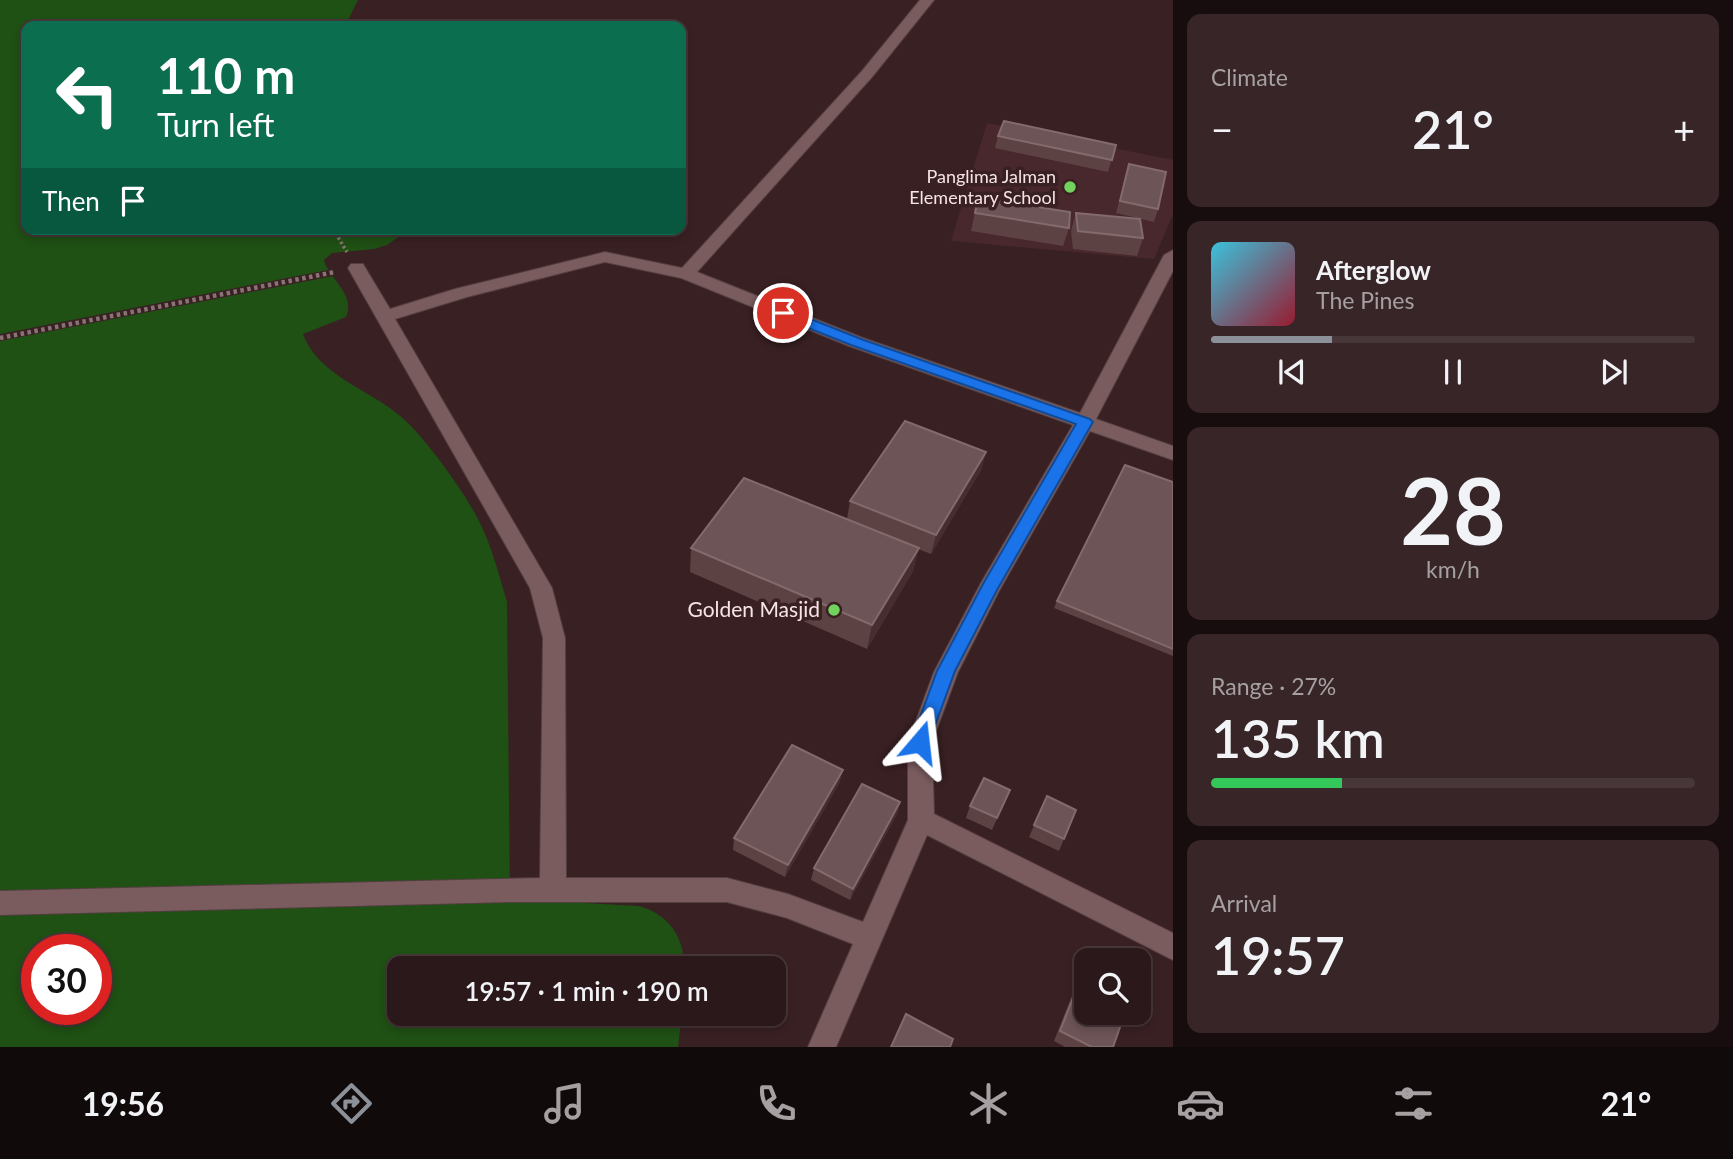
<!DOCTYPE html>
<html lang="en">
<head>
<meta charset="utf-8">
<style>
  body { margin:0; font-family:Lato,sans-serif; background:#372527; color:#f1f3f6; height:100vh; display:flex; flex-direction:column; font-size:26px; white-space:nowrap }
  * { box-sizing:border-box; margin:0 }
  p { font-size:23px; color:#a6a0a2 }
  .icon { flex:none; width:38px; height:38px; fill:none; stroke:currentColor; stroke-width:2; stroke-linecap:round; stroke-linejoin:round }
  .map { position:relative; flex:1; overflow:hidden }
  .panel { display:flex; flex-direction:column; gap:14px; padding:14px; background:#180d0e; width:560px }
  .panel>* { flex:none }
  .top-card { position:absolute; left:21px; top:21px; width:665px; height:214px; border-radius:14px; box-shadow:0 4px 10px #0003,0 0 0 2px #473739; background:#0b6e4f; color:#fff; overflow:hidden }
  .buttons { position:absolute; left:1074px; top:948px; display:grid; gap:14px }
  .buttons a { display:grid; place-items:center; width:77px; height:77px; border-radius:14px; background:#2b181a; box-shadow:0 4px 10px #0003,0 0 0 2px #473739; font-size:35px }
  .speed { position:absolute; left:21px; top:934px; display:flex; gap:14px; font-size:35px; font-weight:700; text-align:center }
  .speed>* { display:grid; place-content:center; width:91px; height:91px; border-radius:50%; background:#2b181a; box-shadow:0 4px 10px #0003,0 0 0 2px #473739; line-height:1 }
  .speed .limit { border:10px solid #d22; background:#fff; color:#111 }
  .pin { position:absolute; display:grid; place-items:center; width:60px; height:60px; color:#fff; margin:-30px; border:4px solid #fff; border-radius:50%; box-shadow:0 2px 7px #0007 }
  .me { position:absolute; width:77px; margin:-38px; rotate:17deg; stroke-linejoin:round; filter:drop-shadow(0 0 5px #0008) }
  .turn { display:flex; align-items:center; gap:24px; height:147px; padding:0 21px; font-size:32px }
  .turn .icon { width:91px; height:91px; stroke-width:2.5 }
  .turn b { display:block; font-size:49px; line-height:60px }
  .then { display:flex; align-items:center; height:66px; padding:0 21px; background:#0003; gap:14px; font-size:26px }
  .big { font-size:52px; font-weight:600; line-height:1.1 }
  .panel .card { flex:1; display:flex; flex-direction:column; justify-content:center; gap:10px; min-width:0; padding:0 24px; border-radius:14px; background:#372527 }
  .panel .dial { align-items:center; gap:0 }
  .dial b { font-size:91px; line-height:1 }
  .song { display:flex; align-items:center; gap:21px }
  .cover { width:84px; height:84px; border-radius:10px; background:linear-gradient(135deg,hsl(190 70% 55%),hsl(350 70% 35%)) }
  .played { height:7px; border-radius:4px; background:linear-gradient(90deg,#8c9099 25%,#473739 25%) }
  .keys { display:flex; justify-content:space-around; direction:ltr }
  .heat { display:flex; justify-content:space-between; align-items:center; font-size:38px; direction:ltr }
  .charge { height:10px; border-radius:5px; background:linear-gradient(90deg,#34c759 27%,#473739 0) }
  .trip { position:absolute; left:387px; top:956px; width:399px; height:70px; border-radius:14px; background:#2b181a; box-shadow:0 4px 10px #0003,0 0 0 2px #473739; font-weight:600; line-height:70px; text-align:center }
  .menu { display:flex; height:112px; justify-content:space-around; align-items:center; background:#110a0a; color:#a6a0a2 }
  .menu .icon { width:49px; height:49px }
  .menu .selected { color:#8c9099 }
  .menu b { font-size:32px; color:#f1f3f6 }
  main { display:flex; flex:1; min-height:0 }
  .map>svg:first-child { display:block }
</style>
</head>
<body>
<main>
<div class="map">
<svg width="1173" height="1047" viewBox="0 0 1173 1047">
  <rect width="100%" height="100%" fill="#392023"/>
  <path fill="#48282c" d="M987,123L1173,160V214L1154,259L951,241Z"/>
  <path fill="#1f5014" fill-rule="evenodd" d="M0,0H358L345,26H26V229H410L387,245L374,249L332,253L324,260C329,279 356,294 346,317L303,334C320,380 379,391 411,426C433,449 465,493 479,521C492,547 499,575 507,602L510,899L639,906C668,914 685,937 684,968H399V1013H682L678,1047H0ZM37,950H96V1010H37Z"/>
  <path fill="#392023" d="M333,269L338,275L0,341V334Z"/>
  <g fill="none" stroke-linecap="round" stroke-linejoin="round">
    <g stroke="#533e40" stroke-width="2">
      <path id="minor" d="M920,0H934L872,77L697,272L863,338L1080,413L1164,255L1173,250V271L1096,419L1173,446V460L1090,431L999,591L958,672L932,742L934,814L1173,933V960L927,835L836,1047H808L853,944L787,918L727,902H510L0,915V891L540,878L543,638L530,588L348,268L351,264H363L390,309L455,289L605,252L682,268L862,71ZM605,262L681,278L849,346L1073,425L981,583L934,672L908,742V820L863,922L788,894L727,878H566L565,638L552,588L395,319L467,297Z"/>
    </g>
    <path stroke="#897375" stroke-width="3.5" stroke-dasharray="2.5 2.5" stroke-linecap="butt" d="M333,229L347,252"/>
    <path stroke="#897375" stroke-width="4.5" stroke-dasharray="3.5 3.5" stroke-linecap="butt" d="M0,338L335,272"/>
    <use href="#minor" fill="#7a5c5f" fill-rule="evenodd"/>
  </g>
  <path fill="#5d4244" d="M998,136L1116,145L1108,172L995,148Z
    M1129,164L1158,209L1154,222L1116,213Z
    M978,198L1069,228L1063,246L971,231Z
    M1076,213L1143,238L1137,256L1073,249L1071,231Z
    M986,452L981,470L931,554L918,549L913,571L867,649L690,572L691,548L847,519L850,501Z
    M1173,482V656L1054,608L1057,601Z
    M840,782L785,877L733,850L734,838Z
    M1010,790L992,830L966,818L970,806Z
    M1047,796L1076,810L1059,851L1029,837Z
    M900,802L897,814L850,900L811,880L814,868Z
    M1090,954L1105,961H1087V1013L1113,1047H1065L1054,1041L1084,965Z"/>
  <path fill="#472d30" d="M986,452L981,470L931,554L936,535Z
    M919,548L913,571L867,649L872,625Z
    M843,770L840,782L785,877L788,865Z
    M900,802L897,814L850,900L853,889Z"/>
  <path fill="#6d5456" stroke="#836a6c" stroke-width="2" d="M1004,121L1116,145L1112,160L998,136Z
    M1129,164L1166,172L1158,209L1120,201Z
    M978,198L1070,212L1069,228L975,213Z
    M1076,213L1140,219L1143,238L1078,231Z
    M905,421L986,452L936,535L850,501Z
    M1125,465L1173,482V649L1057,601Z
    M744,478L919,548L872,625L691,548Z
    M792,745L843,770L788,865L734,838Z
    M984,778L1010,790L997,818L970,806Z
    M862,784L900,802L853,889L814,868Z
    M1047,796L1076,810L1064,839L1034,825Z
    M1090,954L1105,961H1087Z
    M1087,962V1013H1125L1113,1047H1092L1060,1031Z
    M906,1014L953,1039L950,1047H891Z"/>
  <path fill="#1a73e8" stroke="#114b97" stroke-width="2" d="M783,308L861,339L1090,419L1093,422L997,590L955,671L929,742L927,748L920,750L914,748L911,742L937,671L983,584L1076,424L851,345L778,316V310Z"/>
  <g fill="#71d25e" stroke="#392023" stroke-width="2.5">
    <circle cx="1070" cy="187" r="7"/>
    <circle cx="834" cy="610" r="7"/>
  </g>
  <g text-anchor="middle" stroke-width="7" stroke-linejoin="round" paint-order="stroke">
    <g font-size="18" fill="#f7e5e6" stroke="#392023" text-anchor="end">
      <text x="1056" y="183">Panglima Jalman<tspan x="1056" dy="21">Elementary School</tspan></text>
    </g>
    <g font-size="21" fill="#f7e5e6" stroke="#392023" text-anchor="end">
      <text x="820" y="617">Golden Masjid</text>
    </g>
  </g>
</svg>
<div class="buttons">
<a><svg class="icon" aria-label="search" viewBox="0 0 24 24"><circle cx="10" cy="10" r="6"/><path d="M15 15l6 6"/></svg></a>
</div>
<div class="speed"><div class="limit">30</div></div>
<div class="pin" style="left:783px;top:313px;background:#d93025"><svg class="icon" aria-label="arrive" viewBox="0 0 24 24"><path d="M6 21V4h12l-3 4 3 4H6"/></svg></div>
<svg class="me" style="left:920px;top:742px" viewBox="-20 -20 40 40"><path d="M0-17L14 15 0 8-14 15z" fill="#1a73e8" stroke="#fff" stroke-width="4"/></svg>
<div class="trip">19:57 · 1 min · 190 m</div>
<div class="top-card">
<div class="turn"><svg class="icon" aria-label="left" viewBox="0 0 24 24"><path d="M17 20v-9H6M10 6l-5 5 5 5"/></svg><div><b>110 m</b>Turn left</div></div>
<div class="then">Then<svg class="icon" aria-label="arrive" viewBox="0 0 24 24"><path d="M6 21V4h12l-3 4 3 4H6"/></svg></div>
</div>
</div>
<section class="panel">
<div class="card"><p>Climate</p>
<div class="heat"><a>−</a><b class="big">21°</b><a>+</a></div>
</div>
<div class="card">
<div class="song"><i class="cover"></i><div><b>Afterglow</b><p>The Pines</p></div></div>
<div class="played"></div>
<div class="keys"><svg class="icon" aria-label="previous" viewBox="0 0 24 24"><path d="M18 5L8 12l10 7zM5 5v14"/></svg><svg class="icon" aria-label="pause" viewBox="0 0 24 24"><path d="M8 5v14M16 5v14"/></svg><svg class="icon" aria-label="next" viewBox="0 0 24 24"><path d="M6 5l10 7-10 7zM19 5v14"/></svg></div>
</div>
<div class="card dial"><b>28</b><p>km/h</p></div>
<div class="card"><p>Range · 27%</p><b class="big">135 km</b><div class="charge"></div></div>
<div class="card"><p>Arrival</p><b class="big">19:57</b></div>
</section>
</main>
<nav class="menu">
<b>19:56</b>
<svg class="icon selected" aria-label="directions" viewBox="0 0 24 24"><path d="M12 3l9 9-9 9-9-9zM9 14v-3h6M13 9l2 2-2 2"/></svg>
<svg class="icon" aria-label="music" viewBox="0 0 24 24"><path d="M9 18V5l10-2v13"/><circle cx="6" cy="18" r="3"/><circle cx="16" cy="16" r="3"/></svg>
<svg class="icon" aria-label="phone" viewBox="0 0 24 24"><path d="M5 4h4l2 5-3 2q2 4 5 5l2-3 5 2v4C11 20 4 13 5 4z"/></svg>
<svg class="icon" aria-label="climate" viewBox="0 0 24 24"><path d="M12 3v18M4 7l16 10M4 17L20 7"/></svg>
<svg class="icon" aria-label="car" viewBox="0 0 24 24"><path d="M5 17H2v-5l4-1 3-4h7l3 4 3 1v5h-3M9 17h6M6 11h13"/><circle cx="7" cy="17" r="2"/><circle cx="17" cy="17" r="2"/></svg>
<svg class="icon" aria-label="filters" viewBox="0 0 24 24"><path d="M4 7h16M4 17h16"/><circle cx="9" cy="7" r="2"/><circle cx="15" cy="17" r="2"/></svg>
<b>21°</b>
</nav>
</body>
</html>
